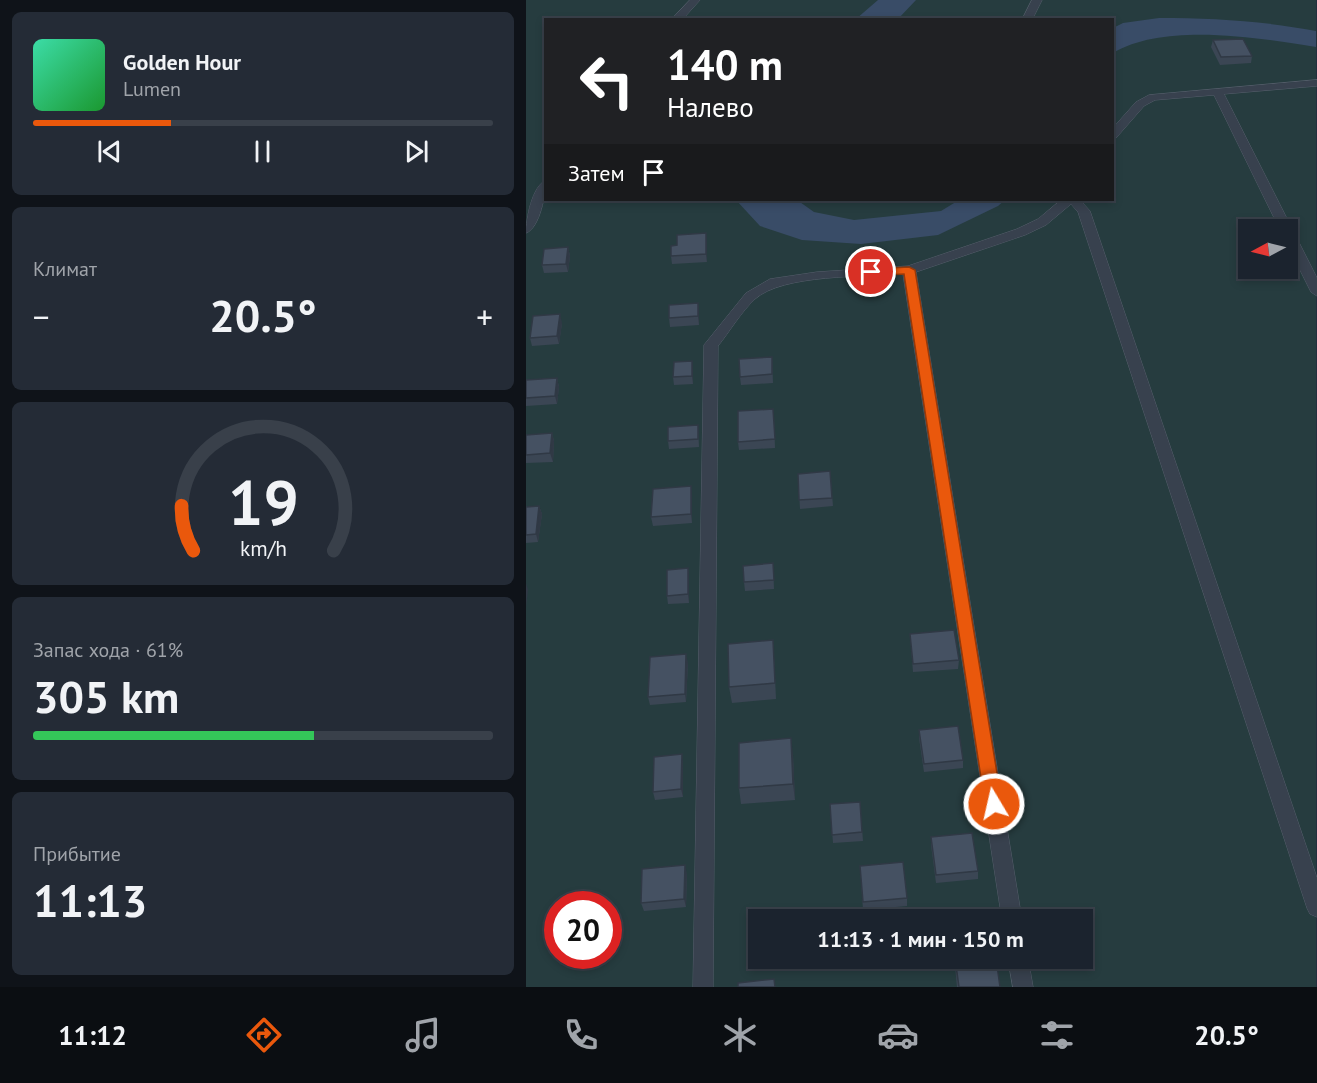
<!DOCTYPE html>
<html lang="ru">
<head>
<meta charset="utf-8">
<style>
  body { margin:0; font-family:"PT Sans",sans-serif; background:#242b36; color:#f1f3f6; height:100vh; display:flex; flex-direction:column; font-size:22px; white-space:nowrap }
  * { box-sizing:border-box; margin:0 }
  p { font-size:20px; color:#a0a4aa }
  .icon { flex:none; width:33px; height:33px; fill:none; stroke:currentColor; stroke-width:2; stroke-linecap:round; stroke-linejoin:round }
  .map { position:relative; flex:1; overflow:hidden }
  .side { display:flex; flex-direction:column; gap:12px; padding:12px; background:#0f1319; width:526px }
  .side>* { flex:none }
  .top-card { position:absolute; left:18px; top:18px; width:570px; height:183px; border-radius:0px; box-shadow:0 3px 9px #0003,0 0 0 2px #39404a; background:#202124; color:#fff; overflow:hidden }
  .needle { width:39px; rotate:263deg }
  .controls { position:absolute; left:712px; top:219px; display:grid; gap:12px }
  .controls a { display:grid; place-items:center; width:60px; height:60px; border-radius:0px; background:#1b232e; box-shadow:0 3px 9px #0003,0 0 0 2px #39404a; font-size:30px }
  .speed { position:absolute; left:18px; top:891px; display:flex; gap:12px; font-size:30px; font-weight:700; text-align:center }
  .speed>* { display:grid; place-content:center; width:78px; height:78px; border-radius:50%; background:#1b232e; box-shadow:0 3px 9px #0003,0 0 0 2px #39404a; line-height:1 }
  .speed .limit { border:9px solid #d22; background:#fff; color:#111 }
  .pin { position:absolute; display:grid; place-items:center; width:51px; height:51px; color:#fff; margin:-26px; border:3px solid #fff; border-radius:50%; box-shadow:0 2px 6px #0007 }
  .me { position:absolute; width:66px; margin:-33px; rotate:351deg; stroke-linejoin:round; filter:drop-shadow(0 0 4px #0008) }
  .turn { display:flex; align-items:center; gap:21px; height:126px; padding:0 24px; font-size:27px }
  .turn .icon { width:78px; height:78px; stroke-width:2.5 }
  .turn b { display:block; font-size:42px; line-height:51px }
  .then { display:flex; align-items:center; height:57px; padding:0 24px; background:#0003; gap:12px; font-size:22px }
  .big { font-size:45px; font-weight:600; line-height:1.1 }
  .side .widget { flex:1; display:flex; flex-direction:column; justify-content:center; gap:9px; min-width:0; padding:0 21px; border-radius:9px; background:#242b36 }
  .side .dial { align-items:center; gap:0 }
  .dial svg { height:156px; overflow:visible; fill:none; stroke:#39404a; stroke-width:7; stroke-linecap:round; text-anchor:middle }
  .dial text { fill:#f1f3f6; stroke:none }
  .song { display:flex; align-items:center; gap:18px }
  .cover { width:72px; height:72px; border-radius:9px; background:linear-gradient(135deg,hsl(160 70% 55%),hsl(130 70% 35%)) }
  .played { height:6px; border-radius:3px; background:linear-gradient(90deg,#ea580c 30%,#39404a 30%) }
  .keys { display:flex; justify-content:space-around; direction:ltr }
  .heat { display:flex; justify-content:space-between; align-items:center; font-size:33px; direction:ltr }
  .charge { height:9px; border-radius:4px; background:linear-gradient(90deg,#34c759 61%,#39404a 0) }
  .trip { position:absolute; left:222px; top:909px; width:345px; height:60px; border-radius:0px; background:#1b232e; box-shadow:0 3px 9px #0003,0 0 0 2px #39404a; font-weight:600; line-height:60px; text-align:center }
  .dock { display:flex; height:96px; justify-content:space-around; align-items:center; background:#0b0e12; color:#a0a4aa }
  .dock .icon { width:42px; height:42px }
  .dock .current { color:#ea580c }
  .dock b { font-size:27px; color:#f1f3f6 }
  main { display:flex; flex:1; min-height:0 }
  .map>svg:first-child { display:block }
</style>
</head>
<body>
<main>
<section class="side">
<div class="widget">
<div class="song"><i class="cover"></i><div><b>Golden Hour</b><p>Lumen</p></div></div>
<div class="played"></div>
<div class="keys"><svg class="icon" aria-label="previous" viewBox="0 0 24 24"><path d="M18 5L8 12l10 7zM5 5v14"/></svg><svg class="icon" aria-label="pause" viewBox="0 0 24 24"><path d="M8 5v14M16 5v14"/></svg><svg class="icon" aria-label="next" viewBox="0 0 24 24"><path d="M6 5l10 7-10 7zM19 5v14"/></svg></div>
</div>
<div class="widget"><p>Климат</p>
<div class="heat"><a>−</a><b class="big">20.5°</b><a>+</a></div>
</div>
<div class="widget dial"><svg viewBox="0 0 100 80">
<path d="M14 69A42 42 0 1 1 86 69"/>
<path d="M14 69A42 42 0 0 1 8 46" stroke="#ea580c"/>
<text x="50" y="56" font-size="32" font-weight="700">19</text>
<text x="50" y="72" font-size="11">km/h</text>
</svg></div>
<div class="widget"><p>Запас хода · 61%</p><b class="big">305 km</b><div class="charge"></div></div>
<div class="widget"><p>Прибытие</p><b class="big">11:13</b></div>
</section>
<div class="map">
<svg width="791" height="987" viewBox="0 0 791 987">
  <rect width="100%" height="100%" fill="#242f3e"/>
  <path fill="#263c3f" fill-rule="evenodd" d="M0,0H790V987H0ZM20,20H586V200H20ZM723,230H762V268H723ZM32,904H82V956H32ZM232,920H556V958H232Z"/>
  <path fill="#394c67" d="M352,0H390L372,19H330Z
    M633,18C686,18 738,21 790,31V47C733,38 639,22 587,53V28L597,23Z
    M210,200H271L288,212L328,220L415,211L433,200H479L472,206L412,235L335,244L276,240L234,226Z"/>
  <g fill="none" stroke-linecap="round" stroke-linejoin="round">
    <g stroke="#565f6c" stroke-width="1">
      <path id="service" d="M164,0H174L156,20H145Z
        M506,0H516L506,20H496Z
        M791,80V86L698,94L791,278V296L785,292L762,246V230H754L688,95L629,100L618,106L590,138L586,139V129L610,102L623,95Z
        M20,180C20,193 14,228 0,233C0,219 6,186 20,180Z
        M535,200H554L564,211L791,878V917L784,914L781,908L552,212L545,204L520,225L499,235L390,272L496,920H476L377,274C339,277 257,274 229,299C215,312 204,331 192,346L187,987H167L178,345L220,293L244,279L291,272L382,266L491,229L512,219Z
        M482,958H502L507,987H487Z"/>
    </g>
    <use href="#service" fill="#38414e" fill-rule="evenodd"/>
  </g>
  <path fill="#3b4654" d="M687,40L726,56L725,63L694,65L685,47Z
    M180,233L181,262L146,264L145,256L151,245Z
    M42,247L44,256L42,272L18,273L16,265Z
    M172,303L173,312V325L144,327L143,318Z
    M36,323L33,344L6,346L4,338Z
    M246,357L247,383L215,385L214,377Z
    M167,369V384L148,385L147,377Z
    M31,378L33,387L31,404L0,406V380Z
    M248,418L249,448L213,450L212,442Z
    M172,425L173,447L143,449L142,441Z
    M26,433L28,441L27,462L0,463V435Z
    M304,471L307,506L274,509L272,474Z
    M166,495V523L127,526L125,517Z
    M13,506L16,514L12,542L0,543V507Z
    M247,563L248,589L219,591L218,582Z
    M162,568L163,577V603L142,604L141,596Z
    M384,634L433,660L432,669L387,672Z
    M248,657L250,699L206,703L203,687Z
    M162,663L160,702L124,705L122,697Z
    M393,730L437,760V768L398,772L393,738Z
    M267,755L269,800L215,804L213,788Z
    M157,763V797L129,800L127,792Z
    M334,802L337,841L307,843L304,804Z
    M405,837L452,871V879L410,883L405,845Z
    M334,866L381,898V906L337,910Z
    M161,874L160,907L118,911L115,903Z
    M429,958L474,987H431L429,966Z"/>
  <path fill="#303945" d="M180,233L181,242V262L180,254Z
    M42,247L44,256L42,272L40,264Z
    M172,303L173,312V325L172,316Z
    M34,314L36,323L33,344L31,336Z
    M166,361L167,369V384L166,376Z
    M31,378L33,387L31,404L29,396Z
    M26,433L28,441L27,462L24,453Z
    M165,486L166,495V523L165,514Z
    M13,506L16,514L12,542L10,534Z
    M162,568L163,577V603L162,594Z
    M0,583L2,590L0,607Z
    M160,654L162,663L160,702L159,694Z
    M265,738L267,755L269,800L267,784Z
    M156,754L157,763V797L155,789Z
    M159,865L161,874L160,907L158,899Z"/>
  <path fill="#455162" stroke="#303945" stroke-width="1.5" d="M717,39L726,56L695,57L687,40Z
    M180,233V254L145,256V246L151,245V235Z
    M42,247L40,264L16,265L18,249Z
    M172,303V316L143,318V305Z
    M34,314L31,336L4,338L7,316Z
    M246,357V374L214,377L213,359Z
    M166,361V376L147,377L148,362Z
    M31,378L29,396L0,398V380Z
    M247,409L249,439L212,442V411Z
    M172,425V439L142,441V427Z
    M26,433L24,453L0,455V435Z
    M304,471L306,498L273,500L272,474Z
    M165,486V514L125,517L127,489Z
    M13,506L10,534L0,535V507Z
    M247,563L248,580L218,582L217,566Z
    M162,568V594L141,596V570Z
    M428,630L433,660L387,664L384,634Z
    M247,640L249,683L203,687L202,644Z
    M160,654L159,694L122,697L124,657Z
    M432,726L437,760L398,764L393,730Z
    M265,738L267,784L213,788V743Z
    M156,754L155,789L127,792L128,757Z
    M334,802L336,832L306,835L304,804Z
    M446,833L452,871L410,875L405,837Z
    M377,862L381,898L337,902L334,866Z
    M159,865L158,899L115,903L116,869Z
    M429,958H470L474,987H433Z
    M248,979L249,987H212V983Z"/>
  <path fill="#ea580c" stroke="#983908" stroke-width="1.5" d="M383,267L389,270L476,804L474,809L468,811L462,809L459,804L378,274L345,276L340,272L345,269Z"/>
</svg>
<div class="controls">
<a><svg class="needle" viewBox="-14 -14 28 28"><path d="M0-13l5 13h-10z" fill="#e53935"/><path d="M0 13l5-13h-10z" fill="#a0a4aa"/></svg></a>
</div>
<div class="speed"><div class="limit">20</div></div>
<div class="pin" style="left:345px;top:272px;background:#d93025"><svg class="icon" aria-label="arrive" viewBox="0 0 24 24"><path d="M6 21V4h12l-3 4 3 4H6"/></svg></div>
<svg class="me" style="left:468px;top:804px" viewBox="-20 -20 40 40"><circle r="17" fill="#ea580c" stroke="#fff" stroke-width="3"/><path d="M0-11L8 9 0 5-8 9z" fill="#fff"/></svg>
<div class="trip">11:13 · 1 мин · 150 m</div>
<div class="top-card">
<div class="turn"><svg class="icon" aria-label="left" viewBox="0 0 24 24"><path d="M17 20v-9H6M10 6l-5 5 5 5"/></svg><div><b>140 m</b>Налево</div></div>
<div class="then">Затем<svg class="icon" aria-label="arrive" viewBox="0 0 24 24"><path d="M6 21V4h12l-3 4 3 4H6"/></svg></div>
</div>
</div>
</main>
<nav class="dock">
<b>11:12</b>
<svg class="icon current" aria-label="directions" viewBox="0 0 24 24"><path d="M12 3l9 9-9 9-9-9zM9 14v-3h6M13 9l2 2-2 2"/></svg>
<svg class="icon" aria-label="music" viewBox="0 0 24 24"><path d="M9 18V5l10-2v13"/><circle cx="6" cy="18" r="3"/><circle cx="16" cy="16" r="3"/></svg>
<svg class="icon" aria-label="phone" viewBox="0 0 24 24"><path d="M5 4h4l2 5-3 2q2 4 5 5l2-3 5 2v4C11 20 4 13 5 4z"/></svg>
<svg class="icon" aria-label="climate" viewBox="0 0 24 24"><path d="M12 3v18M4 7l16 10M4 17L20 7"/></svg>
<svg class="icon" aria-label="car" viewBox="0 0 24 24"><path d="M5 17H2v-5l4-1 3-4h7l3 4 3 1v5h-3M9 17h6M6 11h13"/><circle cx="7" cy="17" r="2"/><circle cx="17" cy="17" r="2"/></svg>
<svg class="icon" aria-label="filters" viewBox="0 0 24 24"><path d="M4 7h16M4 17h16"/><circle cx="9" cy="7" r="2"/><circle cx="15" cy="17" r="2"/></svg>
<b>20.5°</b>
</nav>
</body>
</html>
